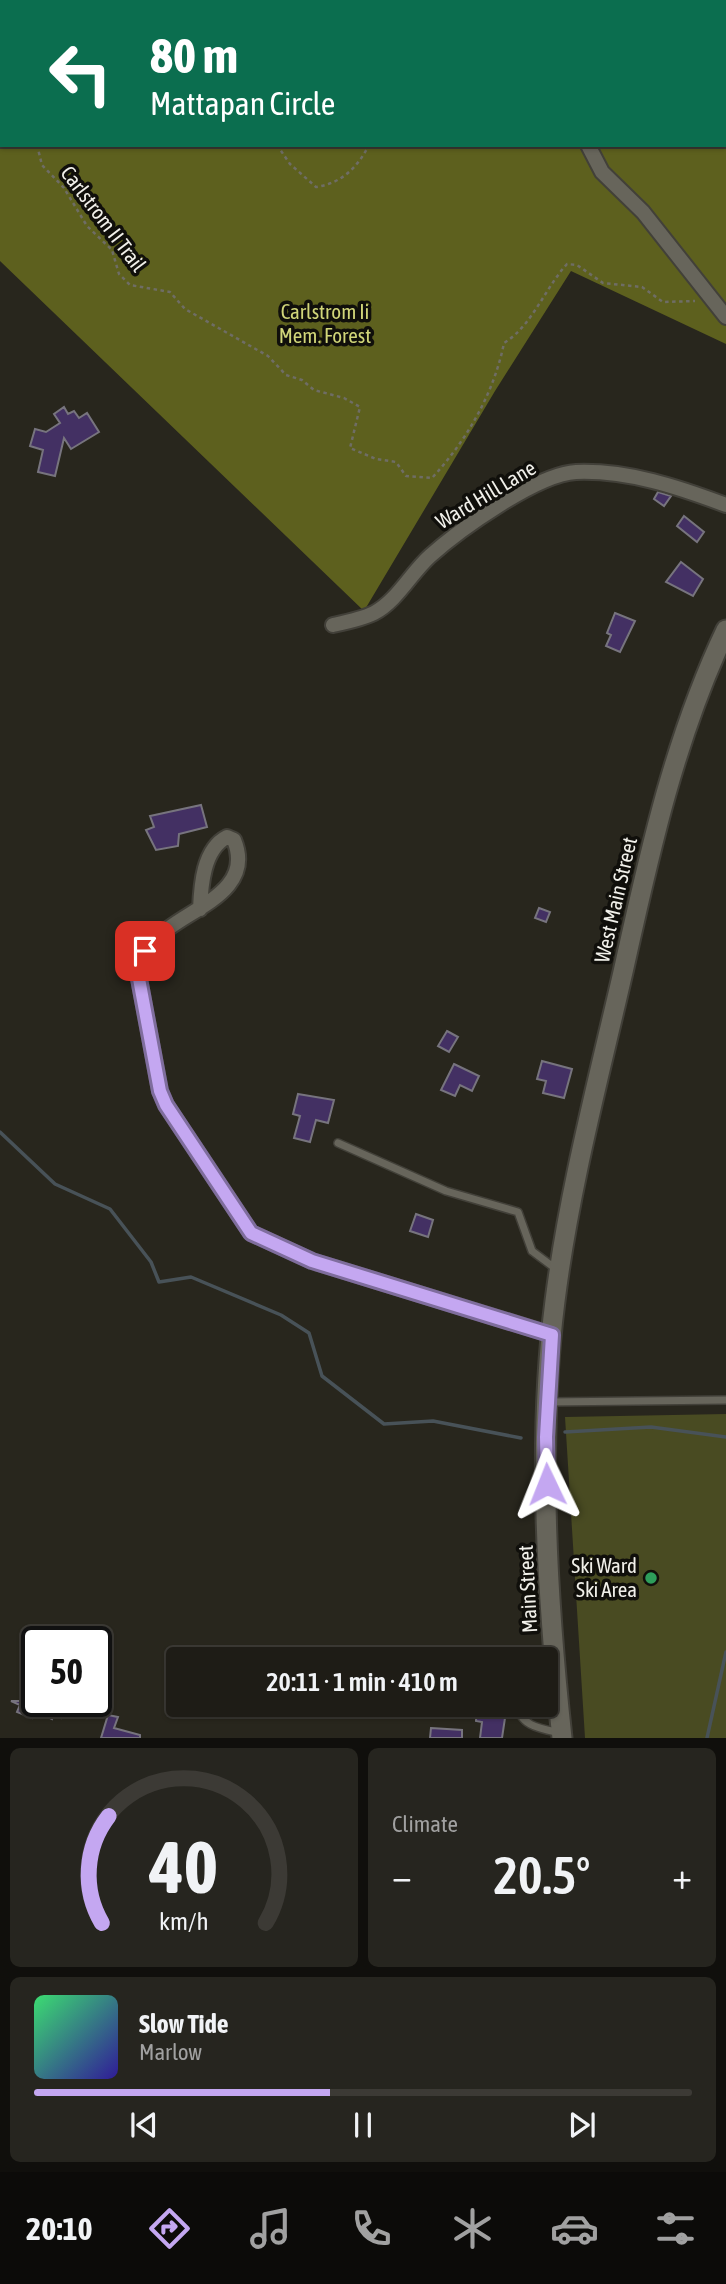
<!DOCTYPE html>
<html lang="en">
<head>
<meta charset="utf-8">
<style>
  body { margin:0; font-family:"Asap Condensed",sans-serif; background:#26251f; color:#f1f3f6; height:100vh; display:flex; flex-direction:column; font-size:26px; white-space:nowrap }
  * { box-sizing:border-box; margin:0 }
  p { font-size:23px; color:#a1a1a1 }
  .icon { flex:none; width:38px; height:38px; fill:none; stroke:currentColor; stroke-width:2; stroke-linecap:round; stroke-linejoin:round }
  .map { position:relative; height:1738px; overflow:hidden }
  .side { display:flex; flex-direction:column; gap:10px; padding:10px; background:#100f0c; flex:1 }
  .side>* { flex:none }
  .guide { position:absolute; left:0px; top:0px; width:726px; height:147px; box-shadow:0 2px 5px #0004,0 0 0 2px #3c3a35; background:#0b6e4f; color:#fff; overflow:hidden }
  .speed { position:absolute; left:21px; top:1626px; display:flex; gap:14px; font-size:35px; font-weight:700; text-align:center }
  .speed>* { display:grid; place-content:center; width:91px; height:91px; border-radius:50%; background:#1e1c16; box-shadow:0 2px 5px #0004,0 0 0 2px #3c3a35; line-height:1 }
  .speed .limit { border:4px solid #111; border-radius:10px; background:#fff; color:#111 }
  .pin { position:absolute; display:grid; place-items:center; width:60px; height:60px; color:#fff; margin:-30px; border-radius:14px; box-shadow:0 4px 10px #0006 }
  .me { position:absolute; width:77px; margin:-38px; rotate:358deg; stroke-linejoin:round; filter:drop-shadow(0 0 5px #0008) }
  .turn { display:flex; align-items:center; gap:24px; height:147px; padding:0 35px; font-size:32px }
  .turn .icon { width:91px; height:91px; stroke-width:2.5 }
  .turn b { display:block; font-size:49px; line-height:60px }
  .big { font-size:52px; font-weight:600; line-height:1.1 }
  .side .tile { flex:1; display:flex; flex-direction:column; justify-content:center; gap:10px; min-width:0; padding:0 24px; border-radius:10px; background:#26251f }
  .side .dial { align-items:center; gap:0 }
  .dial svg { height:182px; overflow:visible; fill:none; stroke:#3c3a35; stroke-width:7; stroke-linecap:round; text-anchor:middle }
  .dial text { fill:#f1f3f6; stroke:none }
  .song { display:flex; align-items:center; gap:21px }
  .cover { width:84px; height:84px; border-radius:10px; background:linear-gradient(135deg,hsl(140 70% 55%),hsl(250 70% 35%)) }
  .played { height:7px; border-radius:4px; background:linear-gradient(90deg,#c4a7f1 45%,#3c3a35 45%) }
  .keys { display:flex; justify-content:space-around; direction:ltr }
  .heat { display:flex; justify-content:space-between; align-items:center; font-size:38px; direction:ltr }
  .side .tiles { flex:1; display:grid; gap:10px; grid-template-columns:1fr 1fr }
  .tile:last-child { grid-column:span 2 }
  .trip { position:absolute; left:166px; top:1647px; width:392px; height:70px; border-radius:7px; background:#1e1c16; box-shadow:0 2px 5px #0004,0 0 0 2px #3c3a35; font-weight:600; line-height:70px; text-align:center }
  .menu { display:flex; height:112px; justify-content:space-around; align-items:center; background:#0c0b09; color:#a1a1a1 }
  .menu .icon { width:49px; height:49px }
  .menu .selected { color:#c4a7f1 }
  .menu b { font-size:32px; color:#f1f3f6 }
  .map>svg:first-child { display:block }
</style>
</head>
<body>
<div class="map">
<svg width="726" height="1738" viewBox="0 0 726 1738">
  <rect width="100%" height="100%" fill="#28261d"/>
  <path fill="#494b22" d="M726,1414V1738H585L565,1417Z"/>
  <path fill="#5d601e" d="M0,0L433,2H2V145H724V2H576L726,0V344L571,271L495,391L364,611L0,261Z"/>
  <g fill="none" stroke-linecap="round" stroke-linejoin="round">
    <path stroke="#485258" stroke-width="3.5" d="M0,1132L55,1184L110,1209L151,1262L159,1282L191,1277L281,1315L309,1333L322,1376L384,1424L433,1421L521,1438
      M565,1432L651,1427L726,1437
      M707,1738L726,1652"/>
  </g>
  <path fill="#433063" stroke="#77747e" stroke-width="2" d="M64,407L68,414L74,411L79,418L87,413L99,432L71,449L64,438L55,476L38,472L43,450L30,446L35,429L46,432L60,423L54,414Z
    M658,492L671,496L664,506L654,499Z
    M684,516L704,532L697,542L677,526Z
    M681,562L703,579L693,596L666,582Z
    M615,613L635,621L620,652L606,646L611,635L607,633Z
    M201,805L207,827L179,834L178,846L156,850L146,830L154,827L150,816Z
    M539,908L550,912L546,922L535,918Z
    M447,1031L458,1037L449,1052L438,1046Z
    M542,1061L572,1069L564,1098L543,1093L546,1081L537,1079Z
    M454,1064L479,1076L472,1091L460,1085L455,1096L441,1090Z
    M298,1094L334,1100L328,1123L316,1120L310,1142L294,1138L300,1116L293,1114Z
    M416,1214L433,1220L428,1237L410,1231Z
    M29,1685L37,1689V1701H69L61,1718L53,1715L52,1719L35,1711L32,1718L17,1712L20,1705L11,1701H22Z
    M477,1704H492L490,1716L505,1718L502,1738H480L482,1722L476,1721Z
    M108,1715L118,1717L114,1728L140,1735V1738H101Z
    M431,1728L462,1730V1738H430Z"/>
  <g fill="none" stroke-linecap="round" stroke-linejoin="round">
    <g stroke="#424039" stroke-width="10">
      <path id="service" d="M338,1143L446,1191L518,1212L532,1251L556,1269
        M548,1402L726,1400
        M518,1704C519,1727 543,1729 561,1733"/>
    </g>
    <g stroke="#424039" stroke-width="18">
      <path id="minor" d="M419,0L421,2
        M588,145L602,172L643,212L726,317
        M333,625C347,622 362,619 374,613C397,601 411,573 430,556C459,530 537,474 576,472C628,470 678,487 726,505
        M200,909C201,886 203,849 227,837L234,840C256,893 186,909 158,937C148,946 143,956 137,968L160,1091L166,1105L251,1233L312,1261L553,1335"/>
    </g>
    <g stroke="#424039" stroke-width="23">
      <path id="secondary" d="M562,1738C547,1599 537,1440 555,1301C569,1190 598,1081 623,972C649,855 674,739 726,630"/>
    </g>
    <path stroke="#6f6d65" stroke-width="2.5" stroke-dasharray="3.5 3.5" stroke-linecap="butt" d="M105,0L108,2
      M659,2V0
      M0,140L2,136
      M37,145L42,165L64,188L87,226L112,250L119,274L130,285L170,292L185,309L268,356L286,375L302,380L314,390L344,398L360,407L350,448L376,459L396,462L406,476L432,478C467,440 494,393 504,343C532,326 545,288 567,264L577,265L603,283L642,287L663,302L695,301
      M277,145L290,164L316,187C342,183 357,168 369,145"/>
    <use href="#service" stroke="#67655b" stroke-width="7"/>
    <use href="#minor" stroke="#67655b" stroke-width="14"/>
    <use href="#secondary" stroke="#67655b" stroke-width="19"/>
  </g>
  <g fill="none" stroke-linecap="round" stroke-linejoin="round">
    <g stroke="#7f6d9d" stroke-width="18">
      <path id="route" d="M145,951L137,968L160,1091L166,1105L251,1233L312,1261L552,1335L546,1437L547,1484"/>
    </g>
    <use href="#route" stroke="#c4a7f1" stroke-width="12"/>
  </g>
  <circle fill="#2e9e5b" stroke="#100f0b" stroke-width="2.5" cx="651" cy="1578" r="7"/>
  <g text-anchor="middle" stroke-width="7" stroke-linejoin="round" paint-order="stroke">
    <g font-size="21" fill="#f1f0ea" stroke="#100f0b">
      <text transform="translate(103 219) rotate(53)" y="7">Carlstrom II Trail</text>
      <text transform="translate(486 495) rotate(-31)" y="7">Ward Hill Lane</text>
      <text transform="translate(616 900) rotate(-77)" y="7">West Main Street</text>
      <text transform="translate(528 1589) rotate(-93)" y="7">Main Street</text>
    </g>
    <g font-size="21" fill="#d1d679" stroke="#100f0b">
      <text x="325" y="319">Carlstrom Ii<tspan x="325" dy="24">Mem. Forest</tspan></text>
    </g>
    <g font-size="21" fill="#f1f0ea" stroke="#100f0b" text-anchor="end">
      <text x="637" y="1573">Ski Ward<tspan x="637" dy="24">Ski Area</tspan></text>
    </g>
  </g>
</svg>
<div class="speed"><div class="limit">50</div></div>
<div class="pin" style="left:145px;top:951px;background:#d93025"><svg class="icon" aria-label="arrive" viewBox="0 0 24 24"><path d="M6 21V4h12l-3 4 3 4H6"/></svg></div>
<svg class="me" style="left:547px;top:1484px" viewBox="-20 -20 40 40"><path d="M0-17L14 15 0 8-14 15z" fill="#c4a7f1" stroke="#fff" stroke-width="4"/></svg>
<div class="trip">20:11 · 1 min · 410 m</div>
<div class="guide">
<div class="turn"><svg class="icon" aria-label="left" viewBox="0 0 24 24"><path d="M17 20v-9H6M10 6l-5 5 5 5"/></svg><div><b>80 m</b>Mattapan Circle</div></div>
</div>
</div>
<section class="side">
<div class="tiles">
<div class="tile dial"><svg viewBox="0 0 100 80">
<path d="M14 69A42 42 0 1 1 86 69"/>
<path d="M14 69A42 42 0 0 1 17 22" stroke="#c4a7f1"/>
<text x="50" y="56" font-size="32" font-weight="700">40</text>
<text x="50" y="72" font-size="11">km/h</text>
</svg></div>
<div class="tile"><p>Climate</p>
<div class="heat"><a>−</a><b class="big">20.5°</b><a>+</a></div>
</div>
<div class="tile">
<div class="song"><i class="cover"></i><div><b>Slow Tide</b><p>Marlow</p></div></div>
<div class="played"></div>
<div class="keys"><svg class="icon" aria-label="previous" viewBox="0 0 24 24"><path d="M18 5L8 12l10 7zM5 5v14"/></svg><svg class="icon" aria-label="pause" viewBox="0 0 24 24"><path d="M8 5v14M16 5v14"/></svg><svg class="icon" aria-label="next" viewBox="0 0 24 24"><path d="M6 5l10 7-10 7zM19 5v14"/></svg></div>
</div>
</div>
</section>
<nav class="menu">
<b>20:10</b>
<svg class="icon selected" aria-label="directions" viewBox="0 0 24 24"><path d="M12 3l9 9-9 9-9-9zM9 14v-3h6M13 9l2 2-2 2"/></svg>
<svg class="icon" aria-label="music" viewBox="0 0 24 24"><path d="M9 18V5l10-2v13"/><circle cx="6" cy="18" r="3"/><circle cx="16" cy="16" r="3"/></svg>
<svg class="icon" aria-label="phone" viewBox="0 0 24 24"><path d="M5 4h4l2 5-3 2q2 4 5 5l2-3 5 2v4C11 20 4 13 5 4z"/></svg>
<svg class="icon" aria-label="climate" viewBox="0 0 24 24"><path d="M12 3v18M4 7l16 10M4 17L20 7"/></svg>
<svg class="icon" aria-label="car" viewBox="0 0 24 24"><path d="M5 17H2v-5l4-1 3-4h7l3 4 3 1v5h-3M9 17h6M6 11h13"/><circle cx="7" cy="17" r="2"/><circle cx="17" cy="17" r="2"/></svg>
<svg class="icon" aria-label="filters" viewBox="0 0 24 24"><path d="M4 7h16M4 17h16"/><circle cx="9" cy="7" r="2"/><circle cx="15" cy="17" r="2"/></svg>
</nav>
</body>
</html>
